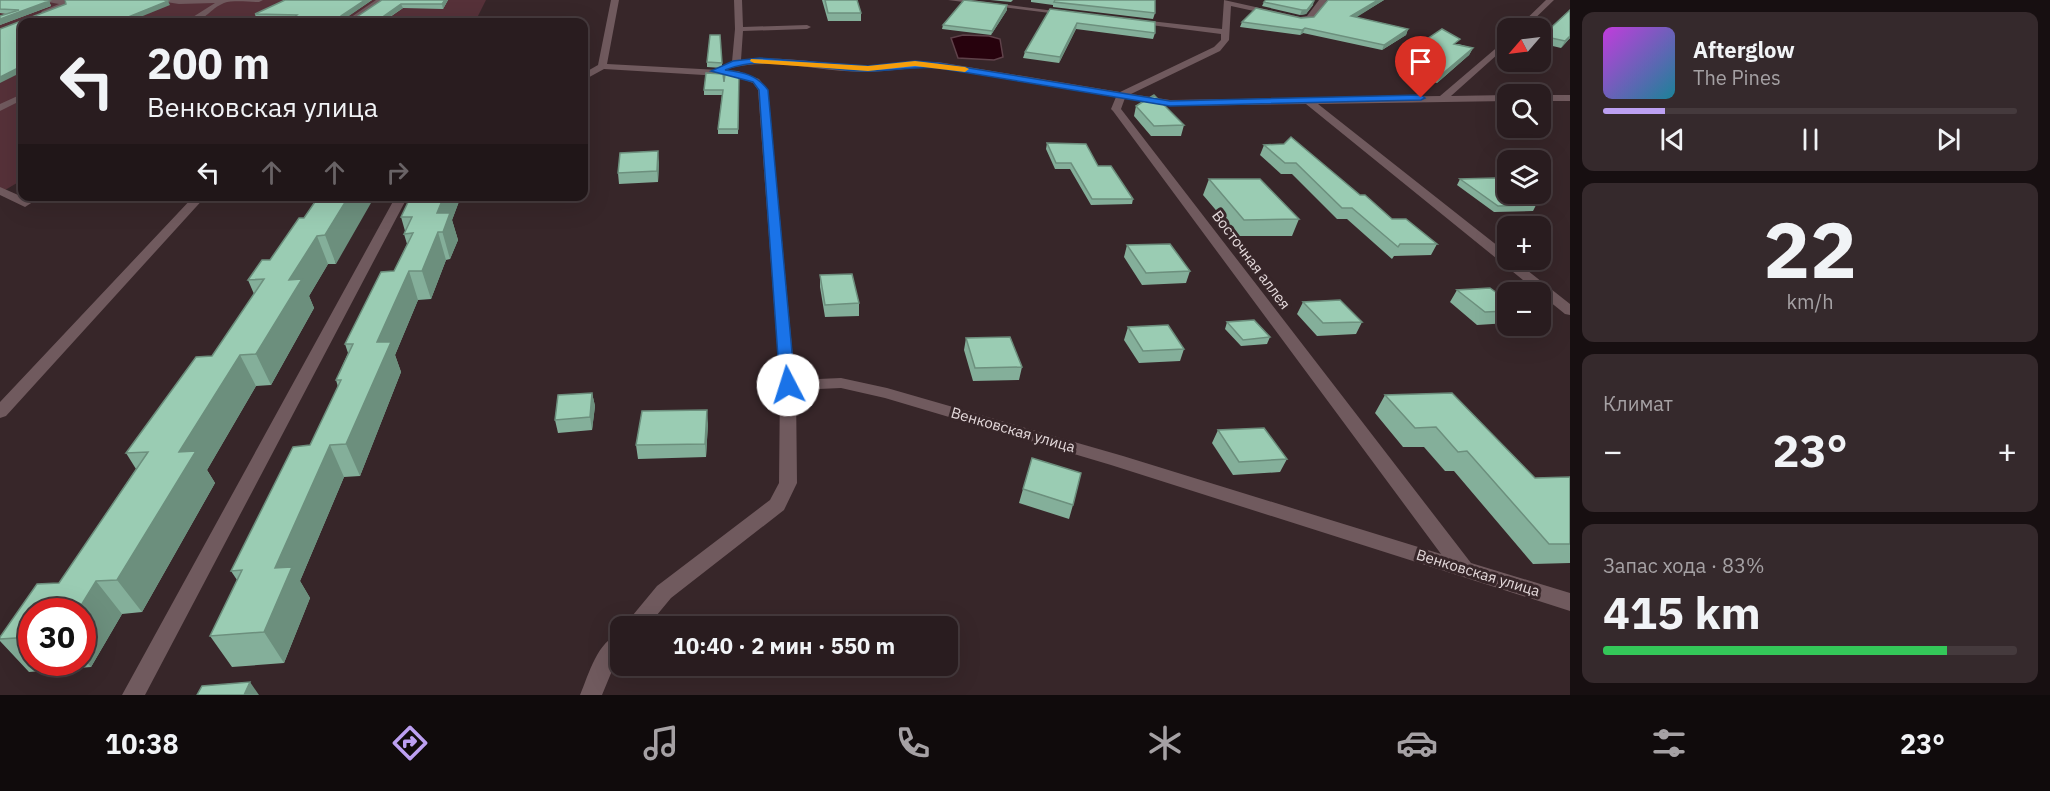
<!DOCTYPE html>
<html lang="ru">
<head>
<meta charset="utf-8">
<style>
  body { margin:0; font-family:"IBM Plex Sans",sans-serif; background:#35292c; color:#f1f3f6; height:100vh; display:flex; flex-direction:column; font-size:22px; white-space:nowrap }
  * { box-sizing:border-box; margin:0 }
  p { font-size:20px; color:#a5a1a4 }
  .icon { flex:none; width:33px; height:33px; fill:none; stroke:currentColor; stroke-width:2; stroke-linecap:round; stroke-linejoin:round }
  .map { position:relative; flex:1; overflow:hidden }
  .details { display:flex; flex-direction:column; gap:12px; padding:12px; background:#170f11; width:480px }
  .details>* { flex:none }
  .top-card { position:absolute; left:18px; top:18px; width:570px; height:183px; border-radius:12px; box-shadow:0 6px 24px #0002,0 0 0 2px #453a3d; background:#291c1f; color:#f1f3f6; overflow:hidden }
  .needle { width:39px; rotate:242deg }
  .fabs { position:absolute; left:1497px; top:18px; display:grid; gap:12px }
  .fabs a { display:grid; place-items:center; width:54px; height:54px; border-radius:12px; background:#291c1f; box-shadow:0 6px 24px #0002,0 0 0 2px #453a3d; font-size:30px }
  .speed { position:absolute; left:18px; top:598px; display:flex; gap:12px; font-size:30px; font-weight:700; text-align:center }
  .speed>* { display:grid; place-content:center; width:78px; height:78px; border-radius:50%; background:#291c1f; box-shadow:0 6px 24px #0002,0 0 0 2px #453a3d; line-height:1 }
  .speed .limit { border:9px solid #d22; background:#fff; color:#111 }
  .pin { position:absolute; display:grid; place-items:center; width:51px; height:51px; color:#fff; margin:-62px -26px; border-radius:50% 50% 50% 0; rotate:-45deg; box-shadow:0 0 6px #0007 }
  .pin .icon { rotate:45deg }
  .me { position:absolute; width:66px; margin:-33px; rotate:355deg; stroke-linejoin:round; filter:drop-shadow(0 0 4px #0008) }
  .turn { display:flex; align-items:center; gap:21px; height:126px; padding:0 30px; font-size:27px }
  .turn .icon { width:78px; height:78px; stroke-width:2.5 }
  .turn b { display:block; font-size:42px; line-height:51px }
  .lanes { display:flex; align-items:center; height:57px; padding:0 30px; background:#0003; justify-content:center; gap:30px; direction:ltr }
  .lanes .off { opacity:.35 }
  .big { font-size:45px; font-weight:700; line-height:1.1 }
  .details .widget { flex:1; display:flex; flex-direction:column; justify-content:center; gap:9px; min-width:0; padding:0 21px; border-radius:12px; background:#35292c }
  .details .dial { align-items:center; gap:0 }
  .dial b { font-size:78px; line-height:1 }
  .song { display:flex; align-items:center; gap:18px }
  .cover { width:72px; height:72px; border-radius:9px; background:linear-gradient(135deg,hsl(290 70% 55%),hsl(190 70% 35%)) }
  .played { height:6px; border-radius:3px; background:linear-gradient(90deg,#bca0f2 15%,#453a3d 15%) }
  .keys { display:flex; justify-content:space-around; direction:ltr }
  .heat { display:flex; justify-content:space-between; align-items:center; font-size:33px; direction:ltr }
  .charge { height:9px; border-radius:4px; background:linear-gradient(90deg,#34c759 83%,#453a3d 0) }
  .trip { position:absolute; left:610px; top:616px; width:348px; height:60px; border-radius:12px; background:#291c1f; box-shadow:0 6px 24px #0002,0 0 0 2px #453a3d; font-weight:700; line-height:60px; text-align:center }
  .tab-bar { display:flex; height:96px; justify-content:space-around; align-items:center; background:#100b0c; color:#a5a1a4 }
  .tab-bar .icon { width:42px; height:42px }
  .tab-bar .selected { color:#bca0f2 }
  .tab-bar b { font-size:27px; color:#f1f3f6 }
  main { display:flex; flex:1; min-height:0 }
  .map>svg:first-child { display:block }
</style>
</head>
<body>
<main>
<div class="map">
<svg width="1570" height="695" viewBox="0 0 1570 695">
  <rect width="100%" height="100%" fill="#372629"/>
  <path fill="#563139" d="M0,0H486L475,22H22V180L0,193Z"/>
  <path fill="#27020d" stroke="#5f424a" stroke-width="1.5" d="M963,35L989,36L1000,39L1003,57L994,60L958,58L951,38Z"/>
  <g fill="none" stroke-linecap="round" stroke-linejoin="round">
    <path fill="#705a5e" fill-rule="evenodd" d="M37,0H64L67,6L45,15L41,13L42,11L59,4Z
      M153,0H263L259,2C249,2 233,0 224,3C209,9 204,24 185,22L215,3L179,4Z
      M376,0H385L352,22H344Z
      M611,0H619L607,64L738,71L759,79L768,90L795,380L841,378L887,388L1123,456L1441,554L1113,111L1111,109L1116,97L938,68C914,67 892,71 869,72C821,73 774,56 727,69L723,66L732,62L735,29L734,0H742L743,27L807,25L811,27L807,29L743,31L741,60C781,55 824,64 865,66C889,68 913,61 938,62L1120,92L1214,47L1221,40V34L1135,23H1132V19L1222,29L1224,0L1300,17L1307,16L1319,0H1327L1312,20L1300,21L1231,6L1229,40L1220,51L1131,94L1170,100L1440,96L1508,38V45L1451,96L1508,95V101L1318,104L1508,254V260H1514L1570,304V315L1565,314L1306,104L1170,106L1125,98L1121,109L1471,563L1570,593V611L1111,465L885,398L841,388L796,390L797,483L784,510L671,598L647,627H623L657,586L770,500L779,483L780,385L758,90L753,83L737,77L604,69L584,80V73L598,65Z
      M948,0H971L1070,13L1066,15Z
      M1546,0H1554L1525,28H1517Z
      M22,94V100L0,111V104Z
      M1540,95H1570V101H1540Z
      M0,187L25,198L42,196L25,207L0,195Z
      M194,196H206L6,416L0,418V402Z
      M396,196H408L145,695H122Z
      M621,633V658L614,666L602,695H580C589,674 597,641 621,633Z"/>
  </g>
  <path fill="#84af9a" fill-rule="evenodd" d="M0,0L49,1L51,6L0,25V16L6,14L0,13Z
    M285,0H372L344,19L352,20L382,0H448L443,9L403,8L383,22H289L292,19L256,18L255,14Z
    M822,0H857L861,13V21H828Z
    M990,0H1013L1011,2Z
    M1031,0H1155V13L1153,19L1053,7V5L1031,2Z
    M1328,0H1384L1356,17L1408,29L1406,35L1382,50L1303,33L1300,35L1240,27L1242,22L1314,17Z
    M1264,2L1313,5L1306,14L1300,15L1262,6Z
    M1050,9L1155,33L1153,39L1076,29L1059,63L1023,58L1025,52Z
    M1007,10L991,35L942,29L943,25Z
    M1570,10V38L1561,48L1540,43V38L1542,36Z
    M1458,44L1473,48L1469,55L1437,83L1411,76L1415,69L1429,58L1412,54L1415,47Z
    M707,62L722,63V68L707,67Z
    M739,75L738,134H718V129L722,95H704V90Z
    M1136,106L1184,125L1181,136H1151L1134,116Z
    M1047,143L1098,166L1133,199L1132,204L1091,205L1070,169H1055L1046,149Z
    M1264,145L1360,195L1392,219L1437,244L1431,255L1394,256L1392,259L1347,219H1337L1292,174H1281L1260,155Z
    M659,162L658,182L619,184L618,173Z
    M1209,179L1299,219L1292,236H1238L1203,195Z
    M1460,179L1536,205L1533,211L1494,212L1457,185Z
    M319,196L336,264H328L309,296L314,308L271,385L256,386L207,470L215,483L142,612L122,614L91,667L29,672L0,641V637L59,583L136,469L126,453L212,356L254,294L248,280L270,260L304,218ZM32,612H82V663H32Z
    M411,196H461L452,220L458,240L450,259L446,260L431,299L418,300L395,355L401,372L360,476L344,477L300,581L310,598L284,663L232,667L210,636L237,580L231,571L310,445L338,387L336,380L348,353L345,344L394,271L407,244L404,234L405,231L401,217Z
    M1127,245L1190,271L1186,283L1142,285L1124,257Z
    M820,275L859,303V316L825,317L820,287Z
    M1457,290L1508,301V323L1477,325L1450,302Z
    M1303,302L1362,322L1356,334L1317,336L1297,314Z
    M1227,322L1270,337L1267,344L1241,346L1225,329Z
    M1128,327L1184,349L1180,361L1139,363L1124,340Z
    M966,338L1022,367L1019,380L973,381L964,350Z
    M592,393L595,406L592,430L558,433L555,420Z
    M1385,395L1535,478L1570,477V563L1533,564L1454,471H1445L1424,447H1403L1375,413Z
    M708,423L706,457L638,459L636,445Z
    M1218,430L1287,459L1280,472L1233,475L1212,443Z
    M1023,489L1073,505L1069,519L1019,503Z"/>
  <path fill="#6c8f7d" d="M365,0H372L343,20L341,19V16Z
    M445,0H448L443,9L442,4Z
    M1378,0H1384L1349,22L1351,16Z
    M49,1L51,6L0,25V19Z
    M168,1L170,5L128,22H116Z
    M1314,1L1313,5L1306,14L1300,15L1302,10Z
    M401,4L403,8L382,22L381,18Z
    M1007,5V10L991,35L992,31Z
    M369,18L371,22H363Z
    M1077,23L1076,29L1059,63L1060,57Z
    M1305,28L1303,33L1300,35L1302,30Z
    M1408,29L1406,35L1382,50L1384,45Z
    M1570,36V38L1561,48L1565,41Z
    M1473,48L1469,55L1437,83L1441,75Z
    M22,66V72L0,83V77Z
    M658,151L659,162L658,182L657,171Z
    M349,196H375L336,264L325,235Z
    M444,196H461L452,220L458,240L450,259L437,213Z
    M438,232L446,260L431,299L422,271Z
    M317,236L328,264L309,296L314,308L271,385L256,354L289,280Z
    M409,271L418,300L395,355L401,372L360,476L346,444L377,342Z
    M240,355L256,386L207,470L215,483L142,612L117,580L179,452Z
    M592,393L595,406L592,430L590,417Z
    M707,410L708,423L706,457L705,444Z
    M330,445L344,477L300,581L310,598L284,663L264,632L275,568Z
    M96,581L122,614L91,667L82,657V612H77Z
    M250,682L259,695H244Z"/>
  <path fill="#9accb3" stroke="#6c8f7d" stroke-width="1.5" d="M0,0H43L49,1L0,19V16L19,10L0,9Z
    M65,0H164L168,1L116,22H22V66L0,77V29L66,4Z
    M285,0H365L341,16V19L352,20L382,0H445L442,4H401L381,18H369L363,22H316L318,21L289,22L297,15L255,14Z
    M825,0H857L861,13H828Z
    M964,0L1007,5L992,31L943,25Z
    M1055,0H1155V13L1054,2Z
    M1266,0H1311L1314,1L1307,10H1302L1264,2Z
    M1328,0H1378L1351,16L1408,29L1384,45L1305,28L1302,30L1242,22L1256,8L1301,18L1314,17Z
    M1050,9L1155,22V33L1077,23L1060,57L1025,52Z
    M1570,10V36L1565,41L1542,36Z
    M1442,29L1460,39L1454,44L1473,48L1441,75L1415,69L1437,51L1415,47Z
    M710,35H720L722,63L707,62Z
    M706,73L723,74L724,82L725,74L739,75L738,129H718L723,90H704Z
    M1154,95L1184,125L1154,126L1136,106Z
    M1291,137L1360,195H1365L1392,219H1406L1437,244H1400L1398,247L1352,208H1342L1296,163H1285L1264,145L1284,144Z
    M1047,143L1086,144L1098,166H1111L1133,199H1092L1071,163H1056Z
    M658,151L657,171L618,173L620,153Z
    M1496,178L1508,186V194H1519L1536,205L1498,206L1460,179Z
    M1209,179H1260L1299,219L1244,220Z
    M319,196H349L325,235L317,236L289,280L302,279L256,354L240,355L179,452L196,451L117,580L96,581L77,612H32V637L0,639V637L37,584L59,583L148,452L126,453L196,357L212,356L264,279L248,280L262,260H270L299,218H304Z
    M411,196H444L437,213H450L443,232H438L422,271H409L377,342H391L346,444L330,445L275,568L292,567L264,632L210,636L242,570L231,571L293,447L310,445L341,380H336L353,344H345L381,272L394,271L413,233L404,234L412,217H401Z
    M1170,244L1190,271L1146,273L1127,245Z
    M852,274L859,303L825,305L820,275Z
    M1490,288L1508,301V311L1485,312L1457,290Z
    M1340,300L1362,322L1323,323L1303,302Z
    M1254,320L1270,337L1243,340L1227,322Z
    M1168,325L1184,349L1143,351L1128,327Z
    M1010,337L1022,367L975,368L966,338Z
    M592,393L590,417L555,420L558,395Z
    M1452,393L1535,478L1570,477V544H1549L1467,451L1458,452L1436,427L1415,428L1385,395Z
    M707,410L705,444L636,445L642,411Z
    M1264,428L1287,459L1239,462L1218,430Z
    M1032,458L1081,473L1073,505L1023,489Z
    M250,682L244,695H197L202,686Z"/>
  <path fill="#1a73e8" stroke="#114b97" stroke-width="1.5" d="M760,58L868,66L915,61L938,63L1170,101L1421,95L1425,98L1421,100L1170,106L938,68C914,66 892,71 868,71C822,72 769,52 725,70C743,72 757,75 768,90L795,385L788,390L780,385L759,90L753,82L711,71L733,61Z"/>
  <path fill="#f59e0b" d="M751,59L868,66L915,61L965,67L969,69L965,72L915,66L868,71L754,63L750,61Z"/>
  <g text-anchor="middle" stroke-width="6" stroke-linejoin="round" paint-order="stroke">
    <g font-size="15" fill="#e3d8da" stroke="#372629">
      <text transform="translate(1251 260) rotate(53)" y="5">Восточная аллея</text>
      <text transform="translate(1013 430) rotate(16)" y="5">Венковская улица</text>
      <text transform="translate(1478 573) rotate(17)" y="5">Венковская улица</text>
    </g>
  </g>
</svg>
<div class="fabs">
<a><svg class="needle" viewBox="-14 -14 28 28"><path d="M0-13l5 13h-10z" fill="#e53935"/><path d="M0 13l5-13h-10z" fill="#a5a1a4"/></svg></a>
<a><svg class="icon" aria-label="search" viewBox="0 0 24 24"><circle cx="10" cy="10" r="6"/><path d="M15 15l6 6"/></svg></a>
<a><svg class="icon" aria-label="layers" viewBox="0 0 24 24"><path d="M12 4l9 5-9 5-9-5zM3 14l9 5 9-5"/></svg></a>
<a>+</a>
<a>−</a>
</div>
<div class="speed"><div class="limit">30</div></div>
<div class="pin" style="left:1421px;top:98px;background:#d93025"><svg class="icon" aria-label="arrive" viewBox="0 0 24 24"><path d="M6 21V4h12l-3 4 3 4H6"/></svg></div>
<svg class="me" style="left:788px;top:385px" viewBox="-20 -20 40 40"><circle r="19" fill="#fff"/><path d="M0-13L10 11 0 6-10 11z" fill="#1a73e8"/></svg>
<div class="trip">10:40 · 2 мин · 550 m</div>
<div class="top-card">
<div class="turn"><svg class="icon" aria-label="left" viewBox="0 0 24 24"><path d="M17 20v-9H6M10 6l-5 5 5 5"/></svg><div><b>200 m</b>Венковская улица</div></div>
<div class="lanes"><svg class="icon" aria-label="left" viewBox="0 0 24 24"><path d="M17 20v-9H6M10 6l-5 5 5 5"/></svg><svg class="icon off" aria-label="ahead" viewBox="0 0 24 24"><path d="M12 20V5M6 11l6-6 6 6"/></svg><svg class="icon off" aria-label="ahead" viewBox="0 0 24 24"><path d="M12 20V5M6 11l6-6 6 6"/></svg><svg class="icon off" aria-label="right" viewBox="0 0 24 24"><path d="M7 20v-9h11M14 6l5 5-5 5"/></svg></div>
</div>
</div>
<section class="details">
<div class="widget">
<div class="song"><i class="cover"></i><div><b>Afterglow</b><p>The Pines</p></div></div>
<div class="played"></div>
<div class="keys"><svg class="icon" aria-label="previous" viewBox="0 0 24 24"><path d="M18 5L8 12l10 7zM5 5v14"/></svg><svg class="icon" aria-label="pause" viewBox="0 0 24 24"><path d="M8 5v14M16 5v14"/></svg><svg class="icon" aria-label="next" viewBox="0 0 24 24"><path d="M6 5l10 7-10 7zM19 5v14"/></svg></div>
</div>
<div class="widget dial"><b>22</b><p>km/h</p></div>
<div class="widget"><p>Климат</p>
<div class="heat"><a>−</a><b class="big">23°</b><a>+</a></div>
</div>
<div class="widget"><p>Запас хода · 83%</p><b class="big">415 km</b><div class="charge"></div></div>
</section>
</main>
<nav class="tab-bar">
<b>10:38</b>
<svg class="icon selected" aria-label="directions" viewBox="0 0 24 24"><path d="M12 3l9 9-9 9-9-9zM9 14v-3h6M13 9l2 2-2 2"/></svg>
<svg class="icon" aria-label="music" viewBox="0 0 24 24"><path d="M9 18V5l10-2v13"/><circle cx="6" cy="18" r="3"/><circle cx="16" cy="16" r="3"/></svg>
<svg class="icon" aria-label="phone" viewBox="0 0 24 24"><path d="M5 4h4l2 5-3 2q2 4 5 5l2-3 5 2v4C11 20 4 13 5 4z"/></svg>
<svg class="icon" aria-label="climate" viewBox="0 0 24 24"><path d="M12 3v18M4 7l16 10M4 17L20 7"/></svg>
<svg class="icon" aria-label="car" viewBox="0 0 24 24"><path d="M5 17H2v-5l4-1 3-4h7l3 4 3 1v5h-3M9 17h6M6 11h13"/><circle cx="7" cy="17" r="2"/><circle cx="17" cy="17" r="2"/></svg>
<svg class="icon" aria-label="filters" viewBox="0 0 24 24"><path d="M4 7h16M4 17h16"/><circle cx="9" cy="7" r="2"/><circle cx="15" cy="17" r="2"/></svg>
<b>23°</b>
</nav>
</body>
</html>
